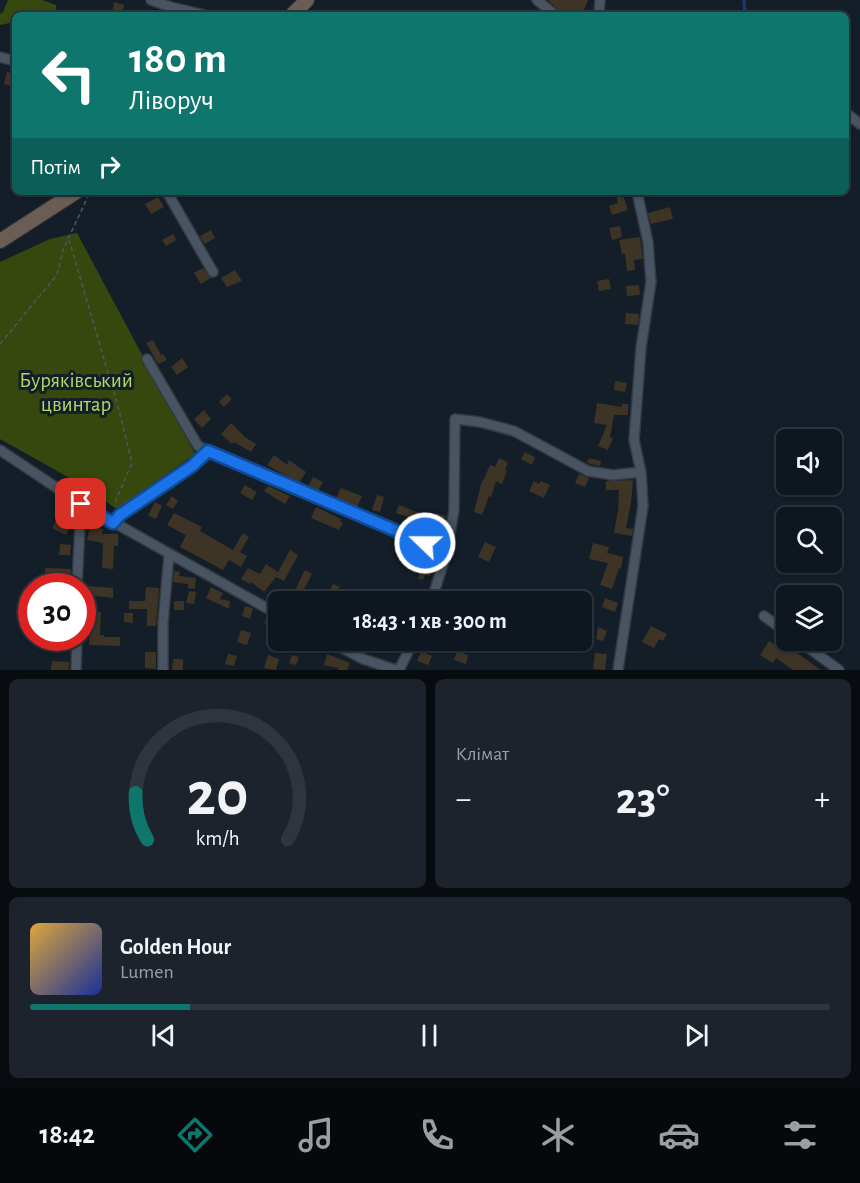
<!DOCTYPE html>
<html lang="uk">
<head>
<meta charset="utf-8">
<style>
  body { margin:0; font-family:"Alegreya Sans",sans-serif; background:#1c232c; color:#f1f3f6; height:100vh; display:flex; flex-direction:column; font-size:22px; white-space:nowrap }
  * { box-sizing:border-box; margin:0 }
  p { font-size:20px; color:#9b9fa4 }
  .icon { flex:none; width:33px; height:33px; fill:none; stroke:currentColor; stroke-width:2; stroke-linecap:round; stroke-linejoin:round }
  .map { position:relative; height:670px; overflow:hidden }
  .side { display:flex; flex-direction:column; gap:9px; padding:9px; background:#080c11; flex:1 }
  .side>* { flex:none }
  .hud { position:absolute; left:12px; top:12px; width:837px; height:183px; border-radius:9px; box-shadow:0 2px 4px #0004,0 0 0 2px #2e353d; background:#0f766e; color:#fff; overflow:hidden }
  .buttons { position:absolute; left:776px; top:429px; display:grid; gap:12px }
  .buttons a { display:grid; place-items:center; width:66px; height:66px; border-radius:9px; background:#0e161f; box-shadow:0 2px 4px #0004,0 0 0 2px #2e353d; font-size:30px }
  .speed { position:absolute; left:18px; top:573px; display:flex; gap:12px; font-size:30px; font-weight:700; text-align:center }
  .speed>* { display:grid; place-content:center; width:78px; height:78px; border-radius:50%; background:#0e161f; box-shadow:0 2px 4px #0004,0 0 0 2px #2e353d; line-height:1 }
  .speed .limit { border:9px solid #d22; background:#fff; color:#111 }
  .pin { position:absolute; display:grid; place-items:center; width:51px; height:51px; color:#fff; margin:-26px; border-radius:12px; box-shadow:0 3px 9px #0006 }
  .me { position:absolute; width:66px; margin:-33px; rotate:292deg; stroke-linejoin:round; filter:drop-shadow(0 0 4px #0008) }
  .turn { display:flex; align-items:center; gap:21px; height:126px; padding:0 18px; font-size:27px }
  .turn .icon { width:78px; height:78px; stroke-width:2.5 }
  .turn b { display:block; font-size:42px; line-height:51px }
  .then { display:flex; align-items:center; height:57px; padding:0 18px; background:#0003; gap:12px; font-size:22px }
  .big { font-size:45px; font-weight:700; line-height:1.1 }
  .side .tile { flex:1; display:flex; flex-direction:column; justify-content:center; gap:9px; min-width:0; padding:0 21px; border-radius:9px; background:#1c232c }
  .side .dial { align-items:center; gap:0 }
  .dial svg { height:156px; overflow:visible; fill:none; stroke:#2e353d; stroke-width:7; stroke-linecap:round; text-anchor:middle }
  .dial text { fill:#f1f3f6; stroke:none }
  .song { display:flex; align-items:center; gap:18px }
  .cover { width:72px; height:72px; border-radius:9px; background:linear-gradient(135deg,hsl(40 70% 55%),hsl(230 70% 35%)) }
  .played { height:6px; border-radius:3px; background:linear-gradient(90deg,#0f766e 20%,#2e353d 20%) }
  .keys { display:flex; justify-content:space-around; direction:ltr }
  .heat { display:flex; justify-content:space-between; align-items:center; font-size:33px; direction:ltr }
  .side .tiles { flex:1; display:grid; gap:9px; grid-template-columns:1fr 1fr }
  .tile:last-child { grid-column:span 2 }
  .trip { position:absolute; left:268px; top:591px; width:324px; height:60px; border-radius:9px; background:#0e161f; box-shadow:0 2px 4px #0004,0 0 0 2px #2e353d; font-weight:700; line-height:60px; text-align:center }
  .tab-bar { display:flex; height:96px; justify-content:space-around; align-items:center; background:#06090c; color:#9b9fa4 }
  .tab-bar .icon { width:42px; height:42px }
  .tab-bar .on { color:#0f766e }
  .tab-bar b { font-size:27px; color:#f1f3f6 }
  .map>svg:first-child { display:block }
</style>
</head>
<body>
<div class="map">
<svg width="860" height="670" viewBox="0 0 860 670">
  <rect width="100%" height="100%" fill="#131e29"/>
  <path fill="#36480e" d="M8,0H42L56,5V15H15V22L0,25V14L3,12Z
    M77,233L195,454L117,509L66,476L0,439V262L50,239Z"/>
  <g fill="none" stroke-linecap="round" stroke-linejoin="round">
    <path stroke="#1c397e" stroke-width="3" d="M744,0L745,15"/>
  </g>
  <path fill="#3d3426" d="M548,0H588L582,15H574L563,11L561,13Z
    M114,2L124,5L122,15L112,13Z
    M7,72L15,74V87L4,84Z
    M616,192H622L628,210L612,215L609,206L618,203Z
    M158,197L164,207L151,214L145,204Z
    M670,207L673,219L651,224L648,213Z
    M620,226L622,237L612,240L609,228Z
    M211,230L215,238L205,244L200,236Z
    M173,234L176,240L166,246L162,240Z
    M640,237L643,259L634,260L635,270L627,271L625,254H622L619,240Z
    M203,268L211,278L201,284L194,273Z
    M235,270L242,281L227,287L221,278Z
    M609,279L611,289L599,291L597,281Z
    M639,285L640,295L627,296L626,286Z
    M626,313L639,314L638,325L625,324Z
    M153,340L161,355L163,354L167,360L158,364L146,343Z
    M182,358L188,367L177,375L171,367Z
    M615,381L627,383L625,392L614,390Z
    M227,394L232,399L224,407L219,402Z
    M597,403L622,407V404H628V415H614L610,437L613,438L608,450L598,446L607,425L594,423Z
    M204,410L211,419L202,428L194,419Z
    M231,423L245,437L256,444L251,452L234,442L232,444L221,434Z
    M525,452L535,457L532,465L521,459Z
    M274,455L287,465L289,460L306,472L299,483L267,465Z
    M499,458L508,462L505,470L507,471L502,484L496,481L491,497L489,496L482,515L474,512L482,481H483L490,465L495,467Z
    M589,458L601,461L600,466L587,463Z
    M579,474L589,478L585,487L575,483Z
    M313,477L323,482L318,491L308,487Z
    M633,480L631,503L626,528L633,529L632,536L614,533L618,510L619,490H606V481Z
    M534,481L539,484L541,481L550,485L544,498L529,491Z
    M245,485L257,492L252,500L240,493Z
    M268,486L290,496L285,504L264,491Z
    M341,488L362,496L357,507L336,498Z
    M377,495L384,497L380,512L372,510Z
    M172,496L178,501L173,509L166,505Z
    M59,501L74,509L69,519L73,522L66,535L52,528L60,513L55,510Z
    M155,502L162,506L156,519L148,515Z
    M399,505L435,519L437,513L446,516L442,538L436,537L437,533L406,521L408,517L396,513Z
    M316,507L341,519L340,522L343,523L339,530L311,518Z
    M174,513L202,527L200,531L233,550L243,533L249,537L240,552L247,556L241,567L229,560L223,570L180,547L186,535L167,525Z
    M90,527L103,529L102,534H118V546H114L113,569L102,568L103,543L87,540Z
    M485,542L496,547L489,562L478,557Z
    M593,543L609,547L607,553L623,557L621,569L619,568L612,589L600,585L608,563L589,559Z
    M60,544L71,545L70,555H59Z
    M411,545L434,554L429,565L433,566L430,576L425,575L423,580L418,579L424,557L409,552Z
    M290,550L298,555L284,581L276,577L264,592L251,582L250,584L241,579L248,568L260,574L266,564L278,572Z
    M45,568L71,569L70,586H59V578H45Z
    M305,570L312,574L301,595L313,602H285L279,599L283,589L293,594Z
    M174,571L180,572L179,576L196,578L195,589L188,588V584L173,582Z
    M333,584L340,587L332,602H324Z
    M88,586L113,588V598L88,595Z
    M146,587L159,588L156,626H147V609H129V601H145Z
    M211,587L223,593L220,599L230,601L229,609L206,598Z
    M189,591L196,592L194,604L186,603Z
    M605,598L618,603L615,612L602,607Z
    M174,601H184V610H174Z
    M786,605V623L777,616Z
    M245,606L253,608L250,619L242,616Z
    M582,607L590,610L585,623L591,625L583,648Z
    M90,611L101,612L100,635H104V637H120V646L89,645Z
    M124,613H133V623L124,622Z
    M267,616L276,621L275,627L264,623Z
    M651,626L667,634L663,641L659,639L654,648L642,642Z
    M598,627L607,631L603,641L596,639Z
    M241,630L251,633L247,645L237,642Z
    M387,640H399L394,651L384,647Z
    M769,641L787,652L790,648L821,670H793L776,658L773,663L760,655Z
    M421,651L432,656L428,665L417,661Z
    M457,651L468,655L466,664L454,660Z
    M145,652H156V669L145,668Z
    M595,653L607,654L605,670L593,669Z
    M228,654L237,656L234,666L225,664Z
    M327,654L350,663L347,670H338V668L324,665Z
    M268,655L279,659L276,670L264,668Z
    M292,655L299,657L296,665L289,663Z
    M173,659H183V670H172Z
    M52,661L69,662V670H51Z"/>
  <g fill="none" stroke-linecap="round" stroke-linejoin="round">
    <g stroke="#333942" stroke-width="12">
      <path id="street" d="M151,0L171,7L205,15
        M537,0L555,15
        M599,15L600,0
        M0,57L15,61
        M846,113L860,124
        M167,192L213,272
        M147,359L198,446L270,479L447,552
        M0,450L81,504L279,615
        M113,523L120,515L192,466L208,451
        M77,586L81,504
        M431,602L447,552L454,510L455,419L480,422L514,431L588,471L613,475L641,472
        M764,616L786,632
        M327,640L363,659L396,670
        M798,640L839,670
        M76,670L77,638
        M163,670V623L169,555
        M399,670L414,640
        M618,670L643,506L641,472L634,440L641,348L651,282L648,242L637,192"/>
    </g>
    <g stroke="#333942" stroke-width="16">
      <path id="secondary" d="M292,15L307,0
        M0,241L76,192"/>
    </g>
    <path stroke="#4d5761" stroke-width="1.5" stroke-dasharray="4.5 3" stroke-linecap="butt" d="M69,240L119,410L132,463L116,500L115,506
      M0,344L57,275L63,250L90,192"/>
    <use href="#street" stroke="#485461" stroke-width="9"/>
    <use href="#secondary" stroke="#6b5d54" stroke-width="14"/>
  </g>
  <g fill="none" stroke-linecap="round" stroke-linejoin="round">
    <g stroke="#114b97" stroke-width="15">
      <path id="route" d="M81,504L113,523L120,515L192,466L208,451L425,543"/>
    </g>
    <use href="#route" stroke="#1a73e8" stroke-width="10"/>
  </g>
  <g text-anchor="middle" stroke-width="6" stroke-linejoin="round" paint-order="stroke">
    <g font-size="21" fill="#b0d963" stroke="#131e29">
      <text x="76" y="387">Буряківський<tspan x="76" dy="24">цвинтар</tspan></text>
    </g>
  </g>
</svg>
<div class="buttons">
<a><svg class="icon" aria-label="sound" viewBox="0 0 24 24"><path d="M4 9h4l5-4v14l-5-4H4zM17 9q2 3 0 6"/></svg></a>
<a><svg class="icon" aria-label="search" viewBox="0 0 24 24"><circle cx="10" cy="10" r="6"/><path d="M15 15l6 6"/></svg></a>
<a><svg class="icon" aria-label="layers" viewBox="0 0 24 24"><path d="M12 4l9 5-9 5-9-5zM3 14l9 5 9-5"/></svg></a>
</div>
<div class="speed"><div class="limit">30</div></div>
<div class="pin" style="left:81px;top:504px;background:#d93025"><svg class="icon" aria-label="arrive" viewBox="0 0 24 24"><path d="M6 21V4h12l-3 4 3 4H6"/></svg></div>
<svg class="me" style="left:425px;top:543px" viewBox="-20 -20 40 40"><circle r="17" fill="#1a73e8" stroke="#fff" stroke-width="3"/><path d="M0-11L8 9 0 5-8 9z" fill="#fff"/></svg>
<div class="trip">18:43 · 1 хв · 300 m</div>
<div class="hud">
<div class="turn"><svg class="icon" aria-label="left" viewBox="0 0 24 24"><path d="M17 20v-9H6M10 6l-5 5 5 5"/></svg><div><b>180 m</b>Ліворуч</div></div>
<div class="then">Потім<svg class="icon" aria-label="right" viewBox="0 0 24 24"><path d="M7 20v-9h11M14 6l5 5-5 5"/></svg></div>
</div>
</div>
<section class="side">
<div class="tiles">
<div class="tile dial"><svg viewBox="0 0 100 80">
<path d="M14 69A42 42 0 1 1 86 69"/>
<path d="M14 69A42 42 0 0 1 8 45" stroke="#0f766e"/>
<text x="50" y="56" font-size="32" font-weight="700">20</text>
<text x="50" y="72" font-size="11">km/h</text>
</svg></div>
<div class="tile"><p>Клімат</p>
<div class="heat"><a>−</a><b class="big">23°</b><a>+</a></div>
</div>
<div class="tile">
<div class="song"><i class="cover"></i><div><b>Golden Hour</b><p>Lumen</p></div></div>
<div class="played"></div>
<div class="keys"><svg class="icon" aria-label="previous" viewBox="0 0 24 24"><path d="M18 5L8 12l10 7zM5 5v14"/></svg><svg class="icon" aria-label="pause" viewBox="0 0 24 24"><path d="M8 5v14M16 5v14"/></svg><svg class="icon" aria-label="next" viewBox="0 0 24 24"><path d="M6 5l10 7-10 7zM19 5v14"/></svg></div>
</div>
</div>
</section>
<nav class="tab-bar">
<b>18:42</b>
<svg class="icon on" aria-label="directions" viewBox="0 0 24 24"><path d="M12 3l9 9-9 9-9-9zM9 14v-3h6M13 9l2 2-2 2"/></svg>
<svg class="icon" aria-label="music" viewBox="0 0 24 24"><path d="M9 18V5l10-2v13"/><circle cx="6" cy="18" r="3"/><circle cx="16" cy="16" r="3"/></svg>
<svg class="icon" aria-label="phone" viewBox="0 0 24 24"><path d="M5 4h4l2 5-3 2q2 4 5 5l2-3 5 2v4C11 20 4 13 5 4z"/></svg>
<svg class="icon" aria-label="climate" viewBox="0 0 24 24"><path d="M12 3v18M4 7l16 10M4 17L20 7"/></svg>
<svg class="icon" aria-label="car" viewBox="0 0 24 24"><path d="M5 17H2v-5l4-1 3-4h7l3 4 3 1v5h-3M9 17h6M6 11h13"/><circle cx="7" cy="17" r="2"/><circle cx="17" cy="17" r="2"/></svg>
<svg class="icon" aria-label="filters" viewBox="0 0 24 24"><path d="M4 7h16M4 17h16"/><circle cx="9" cy="7" r="2"/><circle cx="15" cy="17" r="2"/></svg>
</nav>
</body>
</html>
